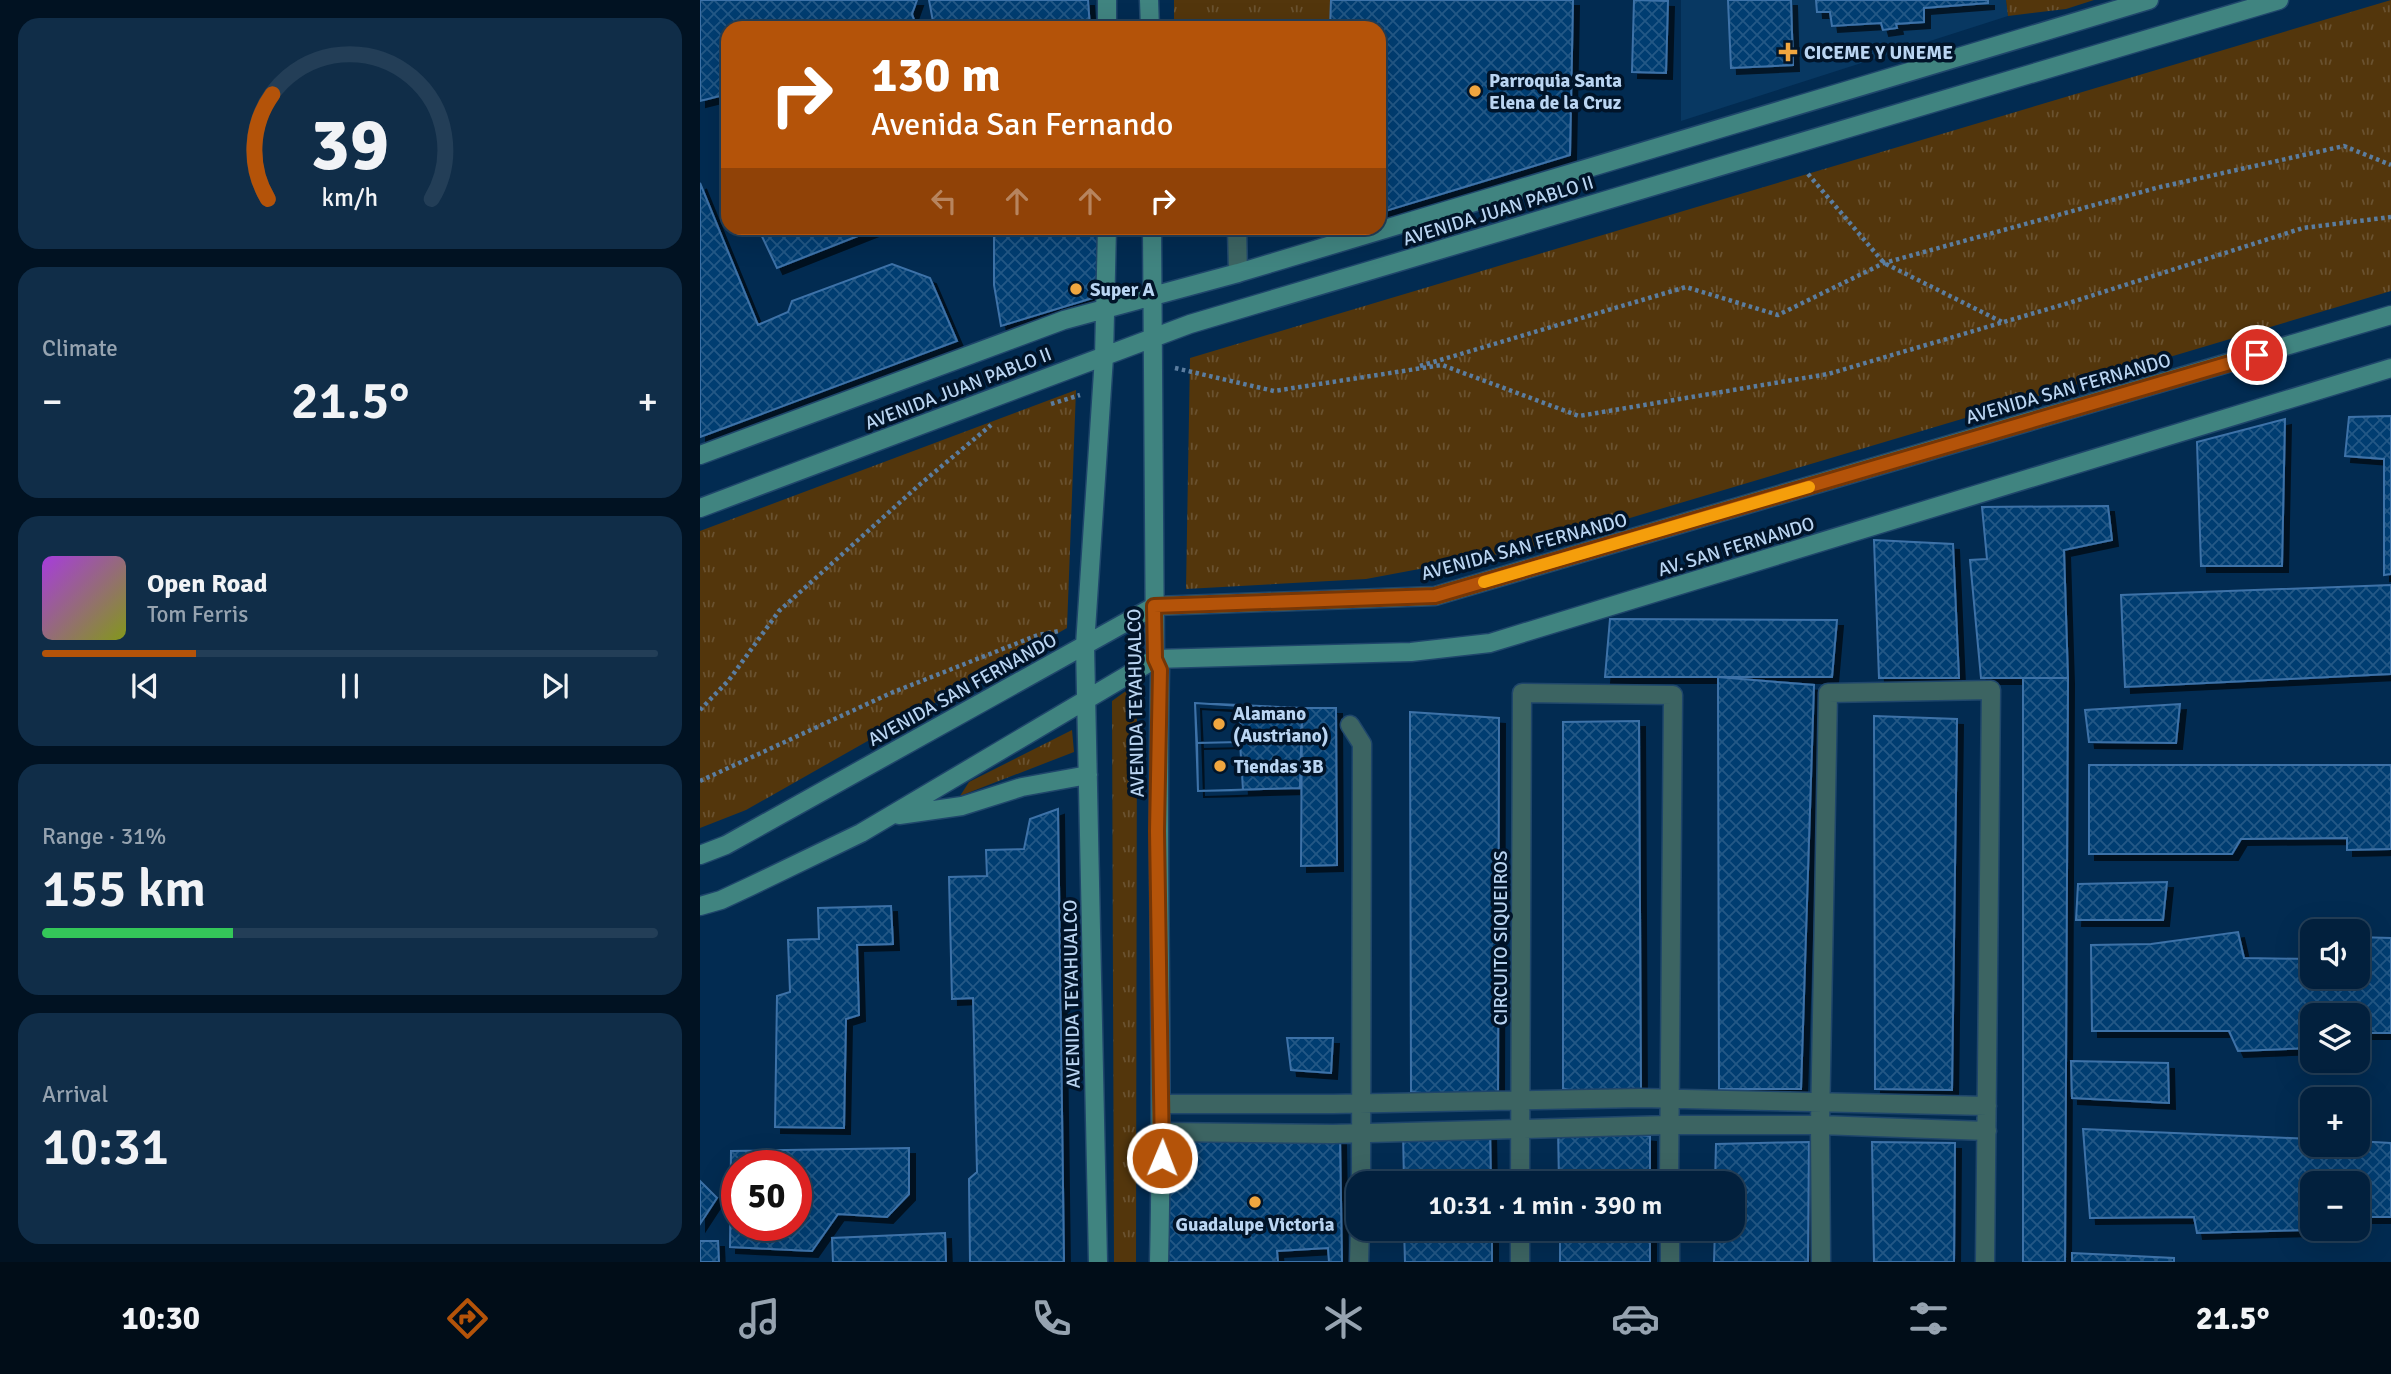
<!DOCTYPE html>
<html lang="en">
<head>
<meta charset="utf-8">
<style>
  body { margin:0; font-family:Signika,sans-serif; background:#102d48; color:#f1f3f6; height:100vh; display:flex; flex-direction:column; font-size:26px; white-space:nowrap }
  * { box-sizing:border-box; margin:0 }
  p { font-size:23px; color:#96a3b0 }
  .icon { flex:none; width:38px; height:38px; fill:none; stroke:currentColor; stroke-width:2; stroke-linecap:round; stroke-linejoin:round }
  .map { position:relative; flex:1; overflow:hidden }
  .panel { display:flex; flex-direction:column; gap:18px; padding:18px; background:#011222; width:700px }
  .panel>* { flex:none }
  .guide { position:absolute; left:21px; top:21px; width:665px; height:214px; border-radius:21px; box-shadow:0 7px 28px #0002,0 0 0 2px #233e57; background:#b45309; color:#fff; overflow:hidden }
  .buttons { position:absolute; left:1600px; top:919px; display:grid; gap:14px }
  .buttons a { display:grid; place-items:center; width:70px; height:70px; border-radius:14px; background:#02203d; box-shadow:0 7px 28px #0002,0 0 0 2px #233e57; font-size:35px }
  .speed { position:absolute; left:21px; top:1150px; display:flex; gap:14px; font-size:35px; font-weight:700; text-align:center }
  .speed>* { display:grid; place-content:center; width:91px; height:91px; border-radius:50%; background:#02203d; box-shadow:0 7px 28px #0002,0 0 0 2px #233e57; line-height:1 }
  .speed .limit { border:10px solid #d22; background:#fff; color:#111 }
  .pin { position:absolute; display:grid; place-items:center; width:60px; height:60px; color:#fff; margin:-30px; border:4px solid #fff; border-radius:50%; box-shadow:0 2px 7px #0007 }
  .me { position:absolute; width:77px; margin:-38px; rotate:1deg; stroke-linejoin:round; filter:drop-shadow(0 0 5px #0008) }
  .turn { display:flex; align-items:center; gap:24px; height:147px; padding:0 35px; font-size:32px }
  .turn .icon { width:91px; height:91px; stroke-width:2.5 }
  .turn b { display:block; font-size:49px; line-height:60px }
  .lanes { display:flex; align-items:center; height:66px; padding:0 35px; background:#0003; justify-content:center; gap:35px; direction:ltr }
  .lanes .off { opacity:.35 }
  .big { font-size:52px; font-weight:600; line-height:1.1 }
  .panel .tile { flex:1; display:flex; flex-direction:column; justify-content:center; gap:10px; min-width:0; padding:0 24px; border-radius:21px; background:#102d48 }
  .panel .dial { align-items:center; gap:0 }
  .dial svg { height:182px; overflow:visible; fill:none; stroke:#233e57; stroke-width:7; stroke-linecap:round; text-anchor:middle }
  .dial text { fill:#f1f3f6; stroke:none }
  .song { display:flex; align-items:center; gap:21px }
  .cover { width:84px; height:84px; border-radius:10px; background:linear-gradient(135deg,hsl(280 70% 55%),hsl(70 70% 35%)) }
  .played { height:7px; border-radius:4px; background:linear-gradient(90deg,#b45309 25%,#233e57 25%) }
  .keys { display:flex; justify-content:space-around; direction:ltr }
  .heat { display:flex; justify-content:space-between; align-items:center; font-size:38px; direction:ltr }
  .charge { height:10px; border-radius:5px; background:linear-gradient(90deg,#34c759 31%,#233e57 0) }
  .trip { position:absolute; left:646px; top:1171px; width:399px; height:70px; border-radius:21px; background:#02203d; box-shadow:0 7px 28px #0002,0 0 0 2px #233e57; font-weight:600; line-height:70px; text-align:center }
  .tab-bar { display:flex; height:112px; justify-content:space-around; align-items:center; background:#010d18; color:#96a3b0 }
  .tab-bar .icon { width:49px; height:49px }
  .tab-bar .active { color:#b45309 }
  .tab-bar b { font-size:32px; color:#f1f3f6 }
  main { display:flex; flex:1; min-height:0 }
  .map>svg:first-child { display:block }
</style>
</head>
<body>
<main>
<section class="panel">
<div class="tile dial"><svg viewBox="0 0 100 80">
<path d="M14 69A42 42 0 1 1 86 69"/>
<path d="M14 69A42 42 0 0 1 16 23" stroke="#b45309"/>
<text x="50" y="56" font-size="32" font-weight="700">39</text>
<text x="50" y="72" font-size="11">km/h</text>
</svg></div>
<div class="tile"><p>Climate</p>
<div class="heat"><a>−</a><b class="big">21.5°</b><a>+</a></div>
</div>
<div class="tile">
<div class="song"><i class="cover"></i><div><b>Open Road</b><p>Tom Ferris</p></div></div>
<div class="played"></div>
<div class="keys"><svg class="icon" aria-label="previous" viewBox="0 0 24 24"><path d="M18 5L8 12l10 7zM5 5v14"/></svg><svg class="icon" aria-label="pause" viewBox="0 0 24 24"><path d="M8 5v14M16 5v14"/></svg><svg class="icon" aria-label="next" viewBox="0 0 24 24"><path d="M6 5l10 7-10 7zM19 5v14"/></svg></div>
</div>
<div class="tile"><p>Range · 31%</p><b class="big">155 km</b><div class="charge"></div></div>
<div class="tile"><p>Arrival</p><b class="big">10:31</b></div>
</section>
<div class="map">
<svg width="1691" height="1262" viewBox="0 0 1691 1262">
  <defs>
    <pattern id="grass-tufts" width="24" height="20" patternUnits="userSpaceOnUse" patternTransform="scale(1.75)"><rect width="24" height="20" fill="#53360c"/><path d="M3 7l-1-3M5 7V3M7 7l1-3M15 17l-1-3M17 17v-4M19 17l1-3" fill="none" stroke="#6a5230"/></pattern>
    <pattern id="building-cross-hatch" width="8" height="8" patternUnits="userSpaceOnUse" patternTransform="scale(1.75)"><rect width="8" height="8" fill="#003d71"/><path d="M0 0l8 8M0 8l8-8" fill="none" stroke="#235886"/></pattern>
    <filter id="shadow"><feDropShadow dx="6" dy="6" stdDeviation="0" flood-color="#0009"/></filter>
  </defs>
  <rect width="100%" height="100%" fill="#022b51"/>
  <path fill="#083862" d="M981,0H1306L1308,16L981,121Z"/>
  <path fill="url(#grass-tufts)" d="M474,0H631L630,28H474Z
    M1306,0H1394L1366,9L1308,16Z
    M1691,0V291L826,549L666,579L486,589L490,358Z
    M376,390L367,628L46,810L0,828V531Z
    M437,683L436,1262H414L412,701Z
    M372,730L374,752L260,796L269,782Z"/>
  <path fill="url(#building-cross-hatch)" stroke="#3e72a8" stroke-width="2" fill-rule="evenodd" filter="url(#shadow)" d="M0,0H217L212,14L217,28H28V94L0,101Z
    M229,0H388L390,28H251L249,23L234,27Z
    M631,0H873L870,155L679,213V28H630Z
    M934,0L968,1L966,73L932,72Z
    M1028,0H1091L1093,65L1031,68Z
    M1116,0H1288V3L1224,8V22L1196,24L1197,28L1183,30L1181,23L1132,26L1130,12H1117Z
    M0,183L58,325L88,312L92,301L192,264L230,278L257,341L0,437Z
    M58,228H178L77,268Z
    M294,228H402L406,294L301,326L294,285Z
    M1691,416V574L1684,575V459L1645,456L1649,417Z
    M1585,419L1582,566H1501L1497,442Z
    M1408,506L1412,540L1364,550L1368,678H1281L1270,560L1287,559L1282,507Z
    M1174,540L1253,544L1259,678H1179Z
    M1691,585V674L1425,687L1421,595Z
    M910,619L1137,620L1132,677H905Z
    M1018,677L1114,685L1101,1089H1019Z
    M1323,678H1368L1365,1262H1323Z
    M495,703L541,706L540,742L497,743Z
    M495,703L602,708L600,788L498,791Z
    M1480,704L1476,743L1389,742L1385,710Z
    M602,708H636L637,865L601,866Z
    M710,712L799,718L798,1100L711,1092Z
    M1174,716L1257,719L1252,1090L1175,1089Z
    M939,721L941,1098L863,1089V722Z
    M540,742L543,790L498,791L497,743Z
    M1389,765H1691V849L1647,850V838L1541,839L1532,854H1389Z
    M358,809L364,1262H270L269,1179L277,1172L273,998L252,999L249,877L287,876L286,850L324,849L330,819Z
    M1467,882L1463,920H1376L1378,884Z
    M191,906L193,944L157,945L159,1015L146,1019L144,1128L75,1127L77,996L90,992L88,940L119,939L118,908Z
    M1538,932L1544,958L1612,959V976H1657V937L1691,938V1033H1657V1015H1612V1048L1538,1051L1529,1031H1392L1391,945L1451,944Z
    M587,1038H633L631,1073L591,1070Z
    M1371,1061L1468,1063L1469,1103L1372,1098Z
    M858,1128L950,1136V1183H859Z
    M790,1129L791,1183H704L703,1132Z
    M1383,1129L1612,1139V1144H1657V1141L1691,1143V1217H1657V1183H1612V1221L1607,1230L1497,1233L1494,1217L1390,1218Z
    M640,1138L642,1262H468V1141Z
    M1109,1142L1108,1262H1014L1015,1228H1032V1183H1015L1016,1144Z
    M1172,1142L1255,1143L1254,1262H1174Z
    M209,1148V1194L187,1217L138,1214L112,1251L30,1247L31,1151ZM37,1166H96V1225H37Z
    M0,1181L17,1198L0,1224Z
    M704,1228H792V1262H705Z
    M860,1228H950V1262H860Z
    M245,1233L246,1262H133L132,1238Z
    M0,1241H18L19,1262H0Z
    M628,1248L629,1262H578L577,1251Z
    M1372,1253L1474,1258V1262H1372Z"/>
  <g fill="none" stroke-linecap="round" stroke-linejoin="round">
    <g stroke="#1f466b" stroke-width="21">
      <path id="lane" d="M537,228L538,273"/>
    </g>
    <g stroke="#1f466b" stroke-width="21">
      <path id="street" d="M650,725L662,744L661,1183
        M462,1104H633L941,1098L1287,1106
        M463,1132L633,1134L969,1125H1120L1287,1131
        M820,1183L822,693L973,695L969,1183
        M970,1228V1262
        M659,1262L660,1228
        M820,1262V1228
        M1121,1262L1120,1125L1128,693L1291,690L1285,1262"/>
    </g>
    <g stroke="#1f466b" stroke-width="21">
      <path id="secondary" d="M449,0L450,28
        M407,28V0
        M452,228L455,659L460,670C456,867 464,1065 459,1262
        M0,455L364,320L538,273L1449,0
        M0,508L490,324L1579,0
        M199,815L262,806L322,787L388,775
        M0,855L26,845L455,606L735,596L1691,315
        M0,906L21,900L51,886L161,833L455,659L711,652L790,643L1691,368
        M398,1262L385,645L404,357L407,228"/>
    </g>
    <path stroke="#5b7d9f" stroke-width="4.5" stroke-dasharray="3.5 3.5" stroke-linecap="butt" d="M1108,174L1184,263L1302,322
      M720,366L986,287L1078,315L1184,263L1456,188L1644,146L1691,165
      M475,368L574,391L742,365L879,416L1128,374L1375,301L1603,228L1691,217
      M351,404L380,395
      M0,710L29,680L79,611L218,486L291,425
      M0,781L191,693L338,635L359,631"/>
    <use href="#lane" stroke="#3c6462" stroke-width="18"/>
    <use href="#street" stroke="#3c6462" stroke-width="18"/>
    <use href="#secondary" stroke="#408480" stroke-width="18"/>
  </g>
  <g fill="none" stroke-linecap="round" stroke-linejoin="round">
    <g stroke="#753606" stroke-width="18">
      <path id="route" d="M462,1158L457,831L460,670L455,659L454,606L735,596L1557,355"/>
    </g>
    <use href="#route" stroke="#b45309" stroke-width="12"/>
    <path stroke="#f59e0b" stroke-width="12" d="M784,582L1109,487"/>
  </g>
  <g fill="#f0a63f" stroke="#011429" stroke-width="2.5">
    <path d="M1084.5 41.5h7v7h7v7h-7v7h-7v-7h-7v-7h7z"/>
    <circle cx="775" cy="91" r="7"/>
    <circle cx="376" cy="289" r="7"/>
    <circle cx="519" cy="724" r="7"/>
    <circle cx="520" cy="766" r="7"/>
    <circle cx="555" cy="1202" r="7"/>
  </g>
  <g text-anchor="middle" stroke-width="7" stroke-linejoin="round" paint-order="stroke">
    <g font-size="19" font-weight="bold" fill="#bad5f2" stroke="#011429" text-anchor="start">
      <text x="1104" y="59">CICEME Y UNEME</text>
      <text x="789" y="87">Parroquia Santa<tspan x="789" dy="22">Elena de la Cruz</tspan></text>
      <text x="390" y="296">Super A</text>
      <text x="533" y="720">Alamano<tspan x="533" dy="22">(Austriano)</tspan></text>
      <text x="534" y="773">Tiendas 3B</text>
      <text x="555" y="1231" text-anchor="middle">Guadalupe Victoria</text>
    </g>
    <g font-size="19" fill="#bad5f2" stroke="#011429">
      <text transform="translate(798 210) rotate(-17)" y="7">AVENIDA JUAN PABLO II</text>
      <text transform="translate(258 388) rotate(-21)" y="7">AVENIDA JUAN PABLO II</text>
      <text transform="translate(1368 388) rotate(-16)" y="7">AVENIDA SAN FERNANDO</text>
      <text transform="translate(824 546) rotate(-15)" y="7">AVENIDA SAN FERNANDO</text>
      <text transform="translate(1036 546) rotate(-17)" y="7">AV. SAN FERNANDO</text>
      <text transform="translate(262 689) rotate(-29)" y="7">AVENIDA SAN FERNANDO</text>
      <text transform="translate(435 703) rotate(-91)" y="7">AVENIDA TEYAHUALCO</text>
      <text transform="translate(800 938) rotate(-90)" y="7">CIRCUITO SIQUEIROS</text>
      <text transform="translate(371 994) rotate(-91)" y="7">AVENIDA TEYAHUALCO</text>
    </g>
  </g>
</svg>
<div class="buttons">
<a><svg class="icon" aria-label="sound" viewBox="0 0 24 24"><path d="M4 9h4l5-4v14l-5-4H4zM17 9q2 3 0 6"/></svg></a>
<a><svg class="icon" aria-label="layers" viewBox="0 0 24 24"><path d="M12 4l9 5-9 5-9-5zM3 14l9 5 9-5"/></svg></a>
<a>+</a>
<a>−</a>
</div>
<div class="speed"><div class="limit">50</div></div>
<div class="pin" style="left:1557px;top:355px;background:#d93025"><svg class="icon" aria-label="arrive" viewBox="0 0 24 24"><path d="M6 21V4h12l-3 4 3 4H6"/></svg></div>
<svg class="me" style="left:462px;top:1158px" viewBox="-20 -20 40 40"><circle r="17" fill="#b45309" stroke="#fff" stroke-width="3"/><path d="M0-11L8 9 0 5-8 9z" fill="#fff"/></svg>
<div class="trip">10:31 · 1 min · 390 m</div>
<div class="guide">
<div class="turn"><svg class="icon" aria-label="right" viewBox="0 0 24 24"><path d="M7 20v-9h11M14 6l5 5-5 5"/></svg><div><b>130 m</b>Avenida San Fernando</div></div>
<div class="lanes"><svg class="icon off" aria-label="left" viewBox="0 0 24 24"><path d="M17 20v-9H6M10 6l-5 5 5 5"/></svg><svg class="icon off" aria-label="ahead" viewBox="0 0 24 24"><path d="M12 20V5M6 11l6-6 6 6"/></svg><svg class="icon off" aria-label="ahead" viewBox="0 0 24 24"><path d="M12 20V5M6 11l6-6 6 6"/></svg><svg class="icon" aria-label="right" viewBox="0 0 24 24"><path d="M7 20v-9h11M14 6l5 5-5 5"/></svg></div>
</div>
</div>
</main>
<nav class="tab-bar">
<b>10:30</b>
<svg class="icon active" aria-label="directions" viewBox="0 0 24 24"><path d="M12 3l9 9-9 9-9-9zM9 14v-3h6M13 9l2 2-2 2"/></svg>
<svg class="icon" aria-label="music" viewBox="0 0 24 24"><path d="M9 18V5l10-2v13"/><circle cx="6" cy="18" r="3"/><circle cx="16" cy="16" r="3"/></svg>
<svg class="icon" aria-label="phone" viewBox="0 0 24 24"><path d="M5 4h4l2 5-3 2q2 4 5 5l2-3 5 2v4C11 20 4 13 5 4z"/></svg>
<svg class="icon" aria-label="climate" viewBox="0 0 24 24"><path d="M12 3v18M4 7l16 10M4 17L20 7"/></svg>
<svg class="icon" aria-label="car" viewBox="0 0 24 24"><path d="M5 17H2v-5l4-1 3-4h7l3 4 3 1v5h-3M9 17h6M6 11h13"/><circle cx="7" cy="17" r="2"/><circle cx="17" cy="17" r="2"/></svg>
<svg class="icon" aria-label="filters" viewBox="0 0 24 24"><path d="M4 7h16M4 17h16"/><circle cx="9" cy="7" r="2"/><circle cx="15" cy="17" r="2"/></svg>
<b>21.5°</b>
</nav>
</body>
</html>
